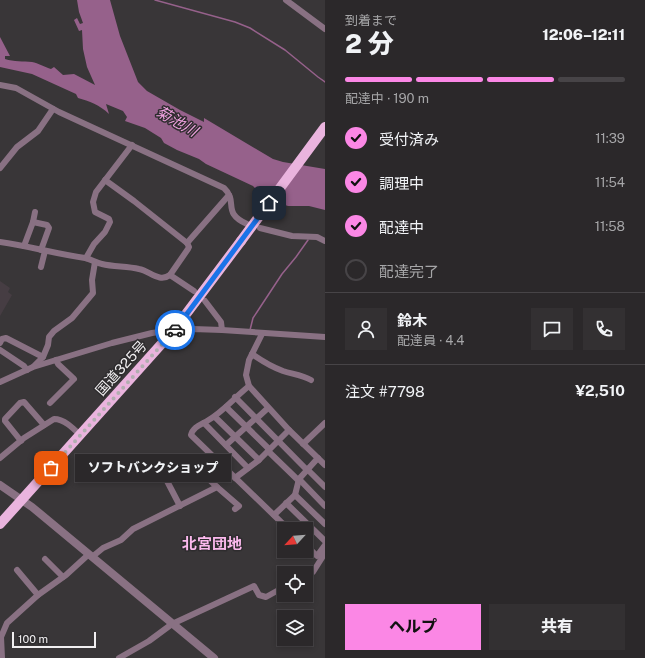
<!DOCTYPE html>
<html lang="ja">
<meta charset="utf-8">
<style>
:root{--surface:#2b282a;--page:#333032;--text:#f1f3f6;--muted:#a6a6a8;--line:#474447;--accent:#fb87e5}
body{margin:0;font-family:"Public Sans","Noto Sans JP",sans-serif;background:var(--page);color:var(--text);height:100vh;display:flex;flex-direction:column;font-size:15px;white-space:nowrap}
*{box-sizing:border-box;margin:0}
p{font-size:13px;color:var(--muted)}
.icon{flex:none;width:22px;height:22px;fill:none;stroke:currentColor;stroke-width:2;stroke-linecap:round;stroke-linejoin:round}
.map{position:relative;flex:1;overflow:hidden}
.panel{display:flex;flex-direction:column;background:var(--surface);width:320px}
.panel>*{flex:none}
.needle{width:26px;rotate:244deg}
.controls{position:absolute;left:277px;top:522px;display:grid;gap:8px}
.controls a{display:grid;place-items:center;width:36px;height:36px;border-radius:0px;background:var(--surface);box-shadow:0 2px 6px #0003,0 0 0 1px var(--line);font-size:20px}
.scale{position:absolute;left:12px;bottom:10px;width:84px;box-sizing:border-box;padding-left:4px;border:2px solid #f1eff1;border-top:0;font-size:11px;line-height:14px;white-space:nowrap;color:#f1eff1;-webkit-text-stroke:3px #2e2c2e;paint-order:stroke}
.pin{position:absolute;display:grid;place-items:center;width:34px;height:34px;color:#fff;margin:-17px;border-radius:8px;box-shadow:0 2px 6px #0006}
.courier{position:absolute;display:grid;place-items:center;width:40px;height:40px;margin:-20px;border:3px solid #1a73e8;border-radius:50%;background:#fff;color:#222;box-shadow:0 1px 5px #0007}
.bubble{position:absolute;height:28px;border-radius:0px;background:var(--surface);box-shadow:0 2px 6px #0003,0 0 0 1px var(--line);font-size:13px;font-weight:800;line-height:28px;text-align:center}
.head em{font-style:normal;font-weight:800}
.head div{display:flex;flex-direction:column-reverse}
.head{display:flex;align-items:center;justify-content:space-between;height:68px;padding:0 20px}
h1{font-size:26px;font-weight:800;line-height:30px}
.bar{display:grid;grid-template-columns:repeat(4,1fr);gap:6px 4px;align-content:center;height:48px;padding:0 20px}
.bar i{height:5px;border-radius:3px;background:var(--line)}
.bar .current{background:var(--accent)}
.bar p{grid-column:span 4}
.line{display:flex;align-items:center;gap:10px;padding:0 20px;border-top:1px solid var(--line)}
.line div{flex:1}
.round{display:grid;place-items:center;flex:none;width:42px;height:42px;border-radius:0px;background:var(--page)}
ol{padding:0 20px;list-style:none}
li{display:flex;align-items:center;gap:12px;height:44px}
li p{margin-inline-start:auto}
li .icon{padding:4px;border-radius:50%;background:var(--accent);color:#111;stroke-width:4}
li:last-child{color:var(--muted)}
li i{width:22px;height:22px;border:2px solid var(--line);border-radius:50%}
.primary-button{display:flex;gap:8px;margin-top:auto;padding:8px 20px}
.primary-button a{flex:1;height:46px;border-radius:0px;background:var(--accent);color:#111;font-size:16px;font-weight:800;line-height:46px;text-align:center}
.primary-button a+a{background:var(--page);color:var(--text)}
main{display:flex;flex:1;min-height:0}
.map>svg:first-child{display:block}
.built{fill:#463d43}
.water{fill:#96618b}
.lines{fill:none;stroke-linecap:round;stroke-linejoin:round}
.stream{stroke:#96618b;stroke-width:1.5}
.minor{stroke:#897183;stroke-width:6}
.tertiary{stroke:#897183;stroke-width:8}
.trunk{stroke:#eab4de;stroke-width:10}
.trunk-bridge{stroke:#eab4de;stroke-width:10}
.done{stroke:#b1aeb0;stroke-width:4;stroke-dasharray:0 7.2}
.route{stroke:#1a73e8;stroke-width:5}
.labels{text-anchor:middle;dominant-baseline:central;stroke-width:3;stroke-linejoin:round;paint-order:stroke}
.street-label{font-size:14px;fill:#f1eff1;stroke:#2e2c2e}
.water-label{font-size:15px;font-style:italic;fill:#f0a2e0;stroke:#2e2c2e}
.neighbourhood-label{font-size:15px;font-weight:bold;fill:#fbb9ed;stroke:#2e2c2e}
</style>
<main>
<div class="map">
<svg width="325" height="658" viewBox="0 0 325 658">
<rect width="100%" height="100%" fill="#393638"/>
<polygon class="built" points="0,281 10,288 8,292 12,295 0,316"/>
<path class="water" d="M77,0H110L120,36L138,82L147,91L180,110L204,122V118L273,159L283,162L325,169V210L309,206H288L264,198L253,186L206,164L199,159L177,150L164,143L161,138L145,128L125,121L127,117L123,111L106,104L109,114C100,105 89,101 78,98L76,94L32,74L0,67V37L10,56H5V59C14,62 23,61 32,62C38,63 45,67 51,69L54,67L63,75L74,74L95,85L87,67L83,49L82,30L79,31L74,20L77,18L80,24L83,23L79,12Z"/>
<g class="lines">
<g class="stream">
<polyline points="155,0 235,22 250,28 285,50 318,77 325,82"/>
<polyline points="250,330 253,318 257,312 282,274 296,257 308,240"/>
</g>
<g class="minor">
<polyline points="286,0 325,29"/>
<path d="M0,85L16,88L59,112L224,188C239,202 221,212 247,224"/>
<polyline points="0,168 17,147 38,131 53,109"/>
<polyline points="33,222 47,225 49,228 41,250"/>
<polyline points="260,228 292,236 317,237 325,241"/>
<path d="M0,242C29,246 56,254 85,258C91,259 96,263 102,264C114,267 127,266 139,269C150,271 159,283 170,275L188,249L189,247L187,243L134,201L105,180"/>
<polyline points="187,243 229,195"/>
<polyline points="24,246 33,222 35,212"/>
<polyline points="86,258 94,244 105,232 110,222 109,219 95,212 93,202 96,192 132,145"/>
<polyline points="41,267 45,251"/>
<polyline points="170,275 194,291"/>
<polyline points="205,301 221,322 222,330"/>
<polyline points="262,334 249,360 246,375 249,386 289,430 325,465"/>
<polyline points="0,343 2,339 6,338 43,357"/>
<polyline points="0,350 24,366 27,370"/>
<path d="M252,354C262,361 272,367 283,371C292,374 302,375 311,380"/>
<polyline points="34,366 43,357 48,345 49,337 54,331 72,318 93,293 92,280 95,262"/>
<polyline points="0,382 33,367 112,343 152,333 174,330 193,329 222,330 325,337"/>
<path d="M249,386C235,397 223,412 207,421C200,425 193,427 191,435L281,522L290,529"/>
<polyline points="235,397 307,470"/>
<polyline points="50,403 74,379 58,364 56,360"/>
<polyline points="226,407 269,449"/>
<polyline points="215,417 259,460"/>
<polyline points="256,419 268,408"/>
<polyline points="204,423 248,468"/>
<polyline points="21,441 5,421 5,419 20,403 24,402 44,425"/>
<polyline points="303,444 325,423"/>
<polyline points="226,445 256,418"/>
<polyline points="268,451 299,481"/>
<path d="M0,458L24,438L54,419C64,419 73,428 80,435"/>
<polyline points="307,469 325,487"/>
<polyline points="235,478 259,460 289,430"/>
<polyline points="299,479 325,506"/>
<polyline points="295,495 325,524"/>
<polyline points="286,503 325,541"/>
<polyline points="180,506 167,481 190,461 217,487"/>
<polyline points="274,515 295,495 299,479 318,458"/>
<polyline points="306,545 317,556 325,545"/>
<polyline points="92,557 103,548 121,540 133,529 217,487 239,506 235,509"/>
<polyline points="45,559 63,577"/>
<polyline points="17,570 38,595"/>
<polyline points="306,575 313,572 325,553"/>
<polyline points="2,658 1,637 7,623 38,595 66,575 89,554"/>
<polyline points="119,658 149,641 172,624 254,586 259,595 266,597 284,587"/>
</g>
<polyline class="tertiary" points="0,485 32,507 214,658"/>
<polyline class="trunk" points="0,524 174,330 241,241"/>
<polyline class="trunk-bridge" points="241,241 325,127"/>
</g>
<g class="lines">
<polyline class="done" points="51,468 175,330"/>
<polyline class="route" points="175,330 269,203"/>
</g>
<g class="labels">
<g class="street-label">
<text transform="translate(121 368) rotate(-48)">国道325号</text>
</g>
<g class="water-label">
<text transform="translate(177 121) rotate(30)">菊池川</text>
</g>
<g class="neighbourhood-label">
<text x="212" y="543">北宮団地</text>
</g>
</g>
</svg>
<div class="controls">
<a><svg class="needle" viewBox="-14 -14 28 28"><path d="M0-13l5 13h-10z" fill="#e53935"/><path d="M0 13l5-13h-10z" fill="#a6a6a8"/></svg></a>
<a><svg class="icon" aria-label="locate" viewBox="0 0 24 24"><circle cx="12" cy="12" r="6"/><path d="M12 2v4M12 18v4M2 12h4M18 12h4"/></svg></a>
<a><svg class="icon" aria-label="layers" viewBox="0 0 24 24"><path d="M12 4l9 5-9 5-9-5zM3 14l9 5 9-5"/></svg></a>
</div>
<div class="scale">100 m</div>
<div class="pin" style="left:51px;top:468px;background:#ea580c"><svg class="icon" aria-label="bag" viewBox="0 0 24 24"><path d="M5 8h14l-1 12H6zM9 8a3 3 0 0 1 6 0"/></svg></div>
<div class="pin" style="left:269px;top:203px;background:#1f2937"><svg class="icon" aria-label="home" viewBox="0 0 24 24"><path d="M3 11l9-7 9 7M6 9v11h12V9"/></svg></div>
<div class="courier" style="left:175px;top:330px"><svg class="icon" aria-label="car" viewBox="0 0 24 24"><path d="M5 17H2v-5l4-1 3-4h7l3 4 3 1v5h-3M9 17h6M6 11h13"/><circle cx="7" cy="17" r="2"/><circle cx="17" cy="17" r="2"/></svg></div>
<div class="bubble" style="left:75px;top:454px;width:156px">ソフトバンクショップ</div>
</div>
<section class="panel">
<div class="head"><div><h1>2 分</h1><p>到着まで</p></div><em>12:06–12:11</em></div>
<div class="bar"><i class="current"></i><i class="current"></i><i class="current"></i><i></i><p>配達中 · 190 m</p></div>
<ol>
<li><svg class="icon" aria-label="check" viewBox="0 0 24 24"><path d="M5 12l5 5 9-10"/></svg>受付済み<p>11:39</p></li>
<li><svg class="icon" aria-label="check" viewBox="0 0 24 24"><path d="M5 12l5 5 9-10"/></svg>調理中<p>11:54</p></li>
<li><svg class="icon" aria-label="check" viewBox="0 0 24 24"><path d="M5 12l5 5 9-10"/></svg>配達中<p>11:58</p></li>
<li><i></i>配達完了</li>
</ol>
<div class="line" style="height:72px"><a class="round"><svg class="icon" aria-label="person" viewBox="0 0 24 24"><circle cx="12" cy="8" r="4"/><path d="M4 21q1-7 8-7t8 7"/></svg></a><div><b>鈴木</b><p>配達員 · 4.4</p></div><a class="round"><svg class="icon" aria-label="chat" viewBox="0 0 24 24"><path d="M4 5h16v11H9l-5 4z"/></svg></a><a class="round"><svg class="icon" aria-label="phone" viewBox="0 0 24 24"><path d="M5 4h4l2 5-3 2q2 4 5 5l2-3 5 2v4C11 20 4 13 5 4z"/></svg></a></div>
<div class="line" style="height:52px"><div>注文 #7798</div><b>¥2,510</b></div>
<div class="primary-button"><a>ヘルプ</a><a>共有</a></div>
</section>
</main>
